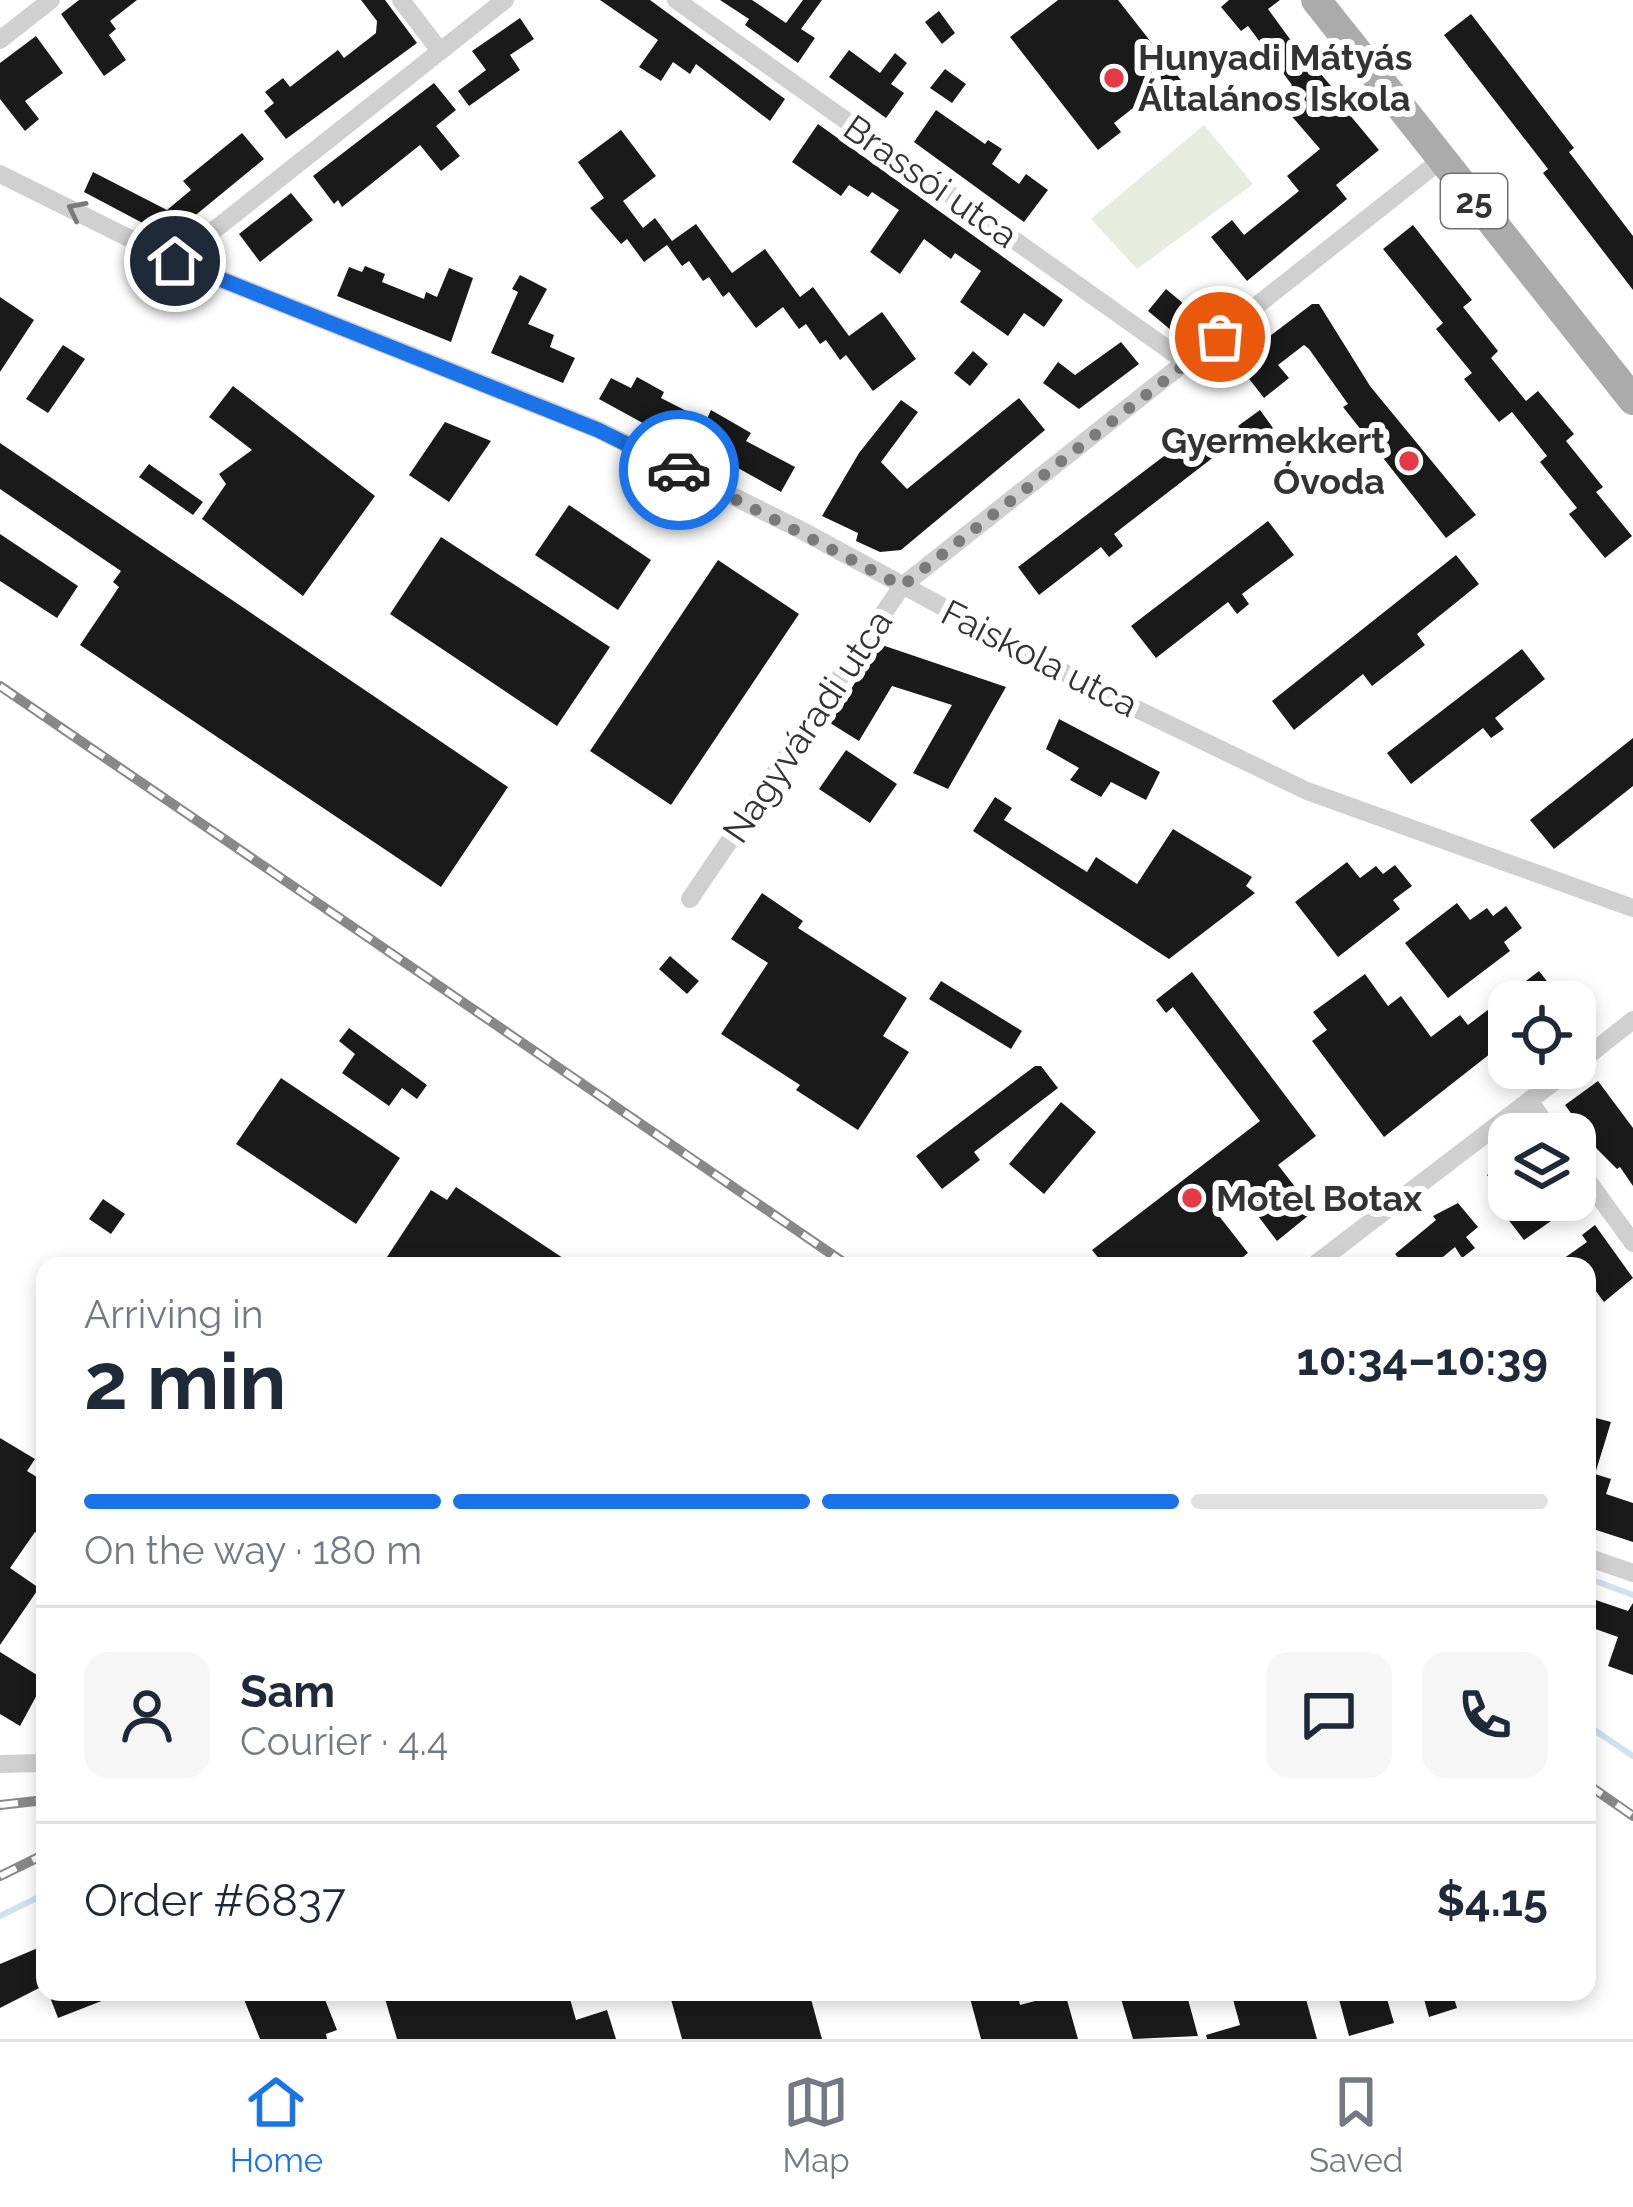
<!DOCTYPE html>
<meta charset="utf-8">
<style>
:root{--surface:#fff;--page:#f6f6f7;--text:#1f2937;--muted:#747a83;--line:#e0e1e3;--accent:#1a73e8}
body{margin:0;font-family:Raleway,sans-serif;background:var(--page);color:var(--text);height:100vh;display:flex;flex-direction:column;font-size:45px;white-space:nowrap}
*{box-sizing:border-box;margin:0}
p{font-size:39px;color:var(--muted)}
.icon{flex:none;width:66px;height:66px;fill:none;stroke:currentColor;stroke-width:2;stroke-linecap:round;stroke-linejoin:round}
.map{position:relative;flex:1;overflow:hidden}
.side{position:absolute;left:36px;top:1257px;width:1560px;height:744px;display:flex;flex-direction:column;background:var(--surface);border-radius:24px;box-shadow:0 6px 18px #0003}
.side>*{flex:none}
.fabs{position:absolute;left:1488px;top:981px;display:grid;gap:24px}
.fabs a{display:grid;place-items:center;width:108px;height:108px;border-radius:24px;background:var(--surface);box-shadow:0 6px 18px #0003;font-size:60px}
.pin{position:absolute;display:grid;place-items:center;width:102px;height:102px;color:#fff;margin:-51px;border:6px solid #fff;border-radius:50%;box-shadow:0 3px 12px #0007}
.courier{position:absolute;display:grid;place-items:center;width:120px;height:120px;margin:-60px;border:9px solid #1a73e8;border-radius:50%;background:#fff;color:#222;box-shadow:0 3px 15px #0007}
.overview em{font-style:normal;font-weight:700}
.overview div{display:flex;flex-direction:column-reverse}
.overview{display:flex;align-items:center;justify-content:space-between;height:204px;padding:0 48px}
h1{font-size:78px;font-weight:700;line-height:90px}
.bar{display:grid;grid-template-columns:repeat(4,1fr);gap:18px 12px;align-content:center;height:144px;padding:0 48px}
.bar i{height:15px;border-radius:9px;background:var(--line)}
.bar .selected{background:var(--accent)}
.bar p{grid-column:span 4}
.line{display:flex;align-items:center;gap:30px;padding:0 48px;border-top:3px solid var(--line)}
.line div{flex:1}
.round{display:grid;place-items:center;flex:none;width:126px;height:126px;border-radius:24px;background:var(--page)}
.tab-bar{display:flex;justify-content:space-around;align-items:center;height:168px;border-top:3px solid var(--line);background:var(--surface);font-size:33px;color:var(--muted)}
.tab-bar a{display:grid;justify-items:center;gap:6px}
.tab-bar .selected{color:var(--accent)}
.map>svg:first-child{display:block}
.green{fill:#e6ecdf}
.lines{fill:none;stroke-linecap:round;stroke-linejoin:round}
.stream{stroke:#cfe2ee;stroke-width:6}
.building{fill:#1a1a1a}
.street{stroke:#d0d0d0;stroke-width:18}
.primary{stroke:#ababab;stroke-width:30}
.rail-casing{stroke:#888;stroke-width:10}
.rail{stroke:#fff;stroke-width:6;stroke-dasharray:18;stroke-linecap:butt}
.oneway{stroke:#7a7a7a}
.done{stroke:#7a7a7a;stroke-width:12;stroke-dasharray:0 21.6}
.route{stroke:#1a73e8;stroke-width:15}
.poi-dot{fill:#e63946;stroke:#fff;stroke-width:4.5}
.labels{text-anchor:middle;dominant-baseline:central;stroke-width:12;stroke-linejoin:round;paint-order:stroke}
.shield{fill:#fff;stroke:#707070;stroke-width:3}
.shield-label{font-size:33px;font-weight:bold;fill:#333}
.poi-label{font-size:36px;font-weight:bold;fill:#333;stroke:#fff;text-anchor:start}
.street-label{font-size:36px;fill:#333;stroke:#fff}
</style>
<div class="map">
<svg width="1633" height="2039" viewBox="0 0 1633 2039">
<rect width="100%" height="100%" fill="#fff"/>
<polygon class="green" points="1204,125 1253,184 1137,269 1091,219"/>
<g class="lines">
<g class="stream">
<polyline points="1587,1578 1633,1595"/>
<polyline points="1587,1725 1633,1756"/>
<polyline points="0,1916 45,1894"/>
</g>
</g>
<g class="building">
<polygon points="79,0 137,0 110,21 116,29 109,35 126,60 104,76 61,14"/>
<polygon points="361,0 385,0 417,43 286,139 264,111 274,103 265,92 283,78 290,87 338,50 344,58 376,33 377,21"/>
<polygon points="600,0 650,0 785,99 770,121 696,64 690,74 673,62 661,81 639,67 658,40"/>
<polygon points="720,0 752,0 786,23 803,0 822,0 801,29 815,38 798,63 745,25 749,19"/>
<polygon points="1058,0 1118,0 1184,84 1171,94 1178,102 1165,112 1151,94 1114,123 1121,132 1098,150 1010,37"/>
<polygon points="1229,0 1280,0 1268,9 1311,68 1314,66 1347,105 1344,108 1379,150 1336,185 1347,199 1247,281 1211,237 1232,220 1244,235 1299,191 1287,176 1320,149 1276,98 1292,85 1248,26 1241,31 1221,7"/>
<polygon points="939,11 955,33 942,44 925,22"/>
<polygon points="1471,14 1574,148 1569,152 1633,236 1633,290 1543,173 1548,169 1444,35"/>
<polygon points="520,18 534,39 510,55 520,70 469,106 458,91 486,70 472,51"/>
<polygon points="36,36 63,73 25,101 39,119 25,131 0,99 0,63"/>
<polygon points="849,50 880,73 895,53 907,63 891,84 904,93 886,118 829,77"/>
<polygon points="945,69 966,84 952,103 930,88"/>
<polygon points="434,83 456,110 436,126 460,156 441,171 420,145 342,207 338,200 334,204 313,176"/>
<polygon points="936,110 985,144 988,140 1002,149 992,164 1019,184 1026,174 1048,190 1024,222 914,142"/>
<polygon points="818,124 1063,300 1044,327 1024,313 1008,336 960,302 981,271 955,253 951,259 924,239 900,274 870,252 899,210 872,192 868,197 849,185 841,196 792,162"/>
<polygon points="621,130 656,176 623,201 643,228 655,218 672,241 696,224 732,273 765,249 800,297 813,287 849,336 882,312 916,359 873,391 846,355 840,360 826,340 820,344 806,324 799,329 783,307 756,328 729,292 723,297 709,277 703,281 689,261 682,266 667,245 644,262 627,239 621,244 590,208 604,198 578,162"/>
<polygon points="242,133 264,159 169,237 84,192 93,172 167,210 191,190 183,181"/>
<polygon points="291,193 313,220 260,262 239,234"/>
<polygon points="1413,225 1472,300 1463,307 1498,351 1491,358 1526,401 1538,391 1574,434 1566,441 1603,487 1596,492 1632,536 1605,558 1569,514 1577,508 1540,462 1547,456 1512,412 1499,422 1464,379 1472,373 1436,329 1443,323 1383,249"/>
<polygon points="365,266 385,274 382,282 424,299 426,292 437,297 449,268 473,278 451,342 337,296 349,267 362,272"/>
<polygon points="520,275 547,289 528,324 554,335 550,347 575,358 563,383 491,353 518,292 512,289"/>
<polygon points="1166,289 1197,315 1178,336 1148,311"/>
<polygon points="0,297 34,320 0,372"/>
<polygon points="1312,304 1319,304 1370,386 1476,515 1446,538 1343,407 1348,404 1309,349 1304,345 1278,365 1289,378 1264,398 1236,362"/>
<polygon points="1121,342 1139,364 1079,409 1043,383 1058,362 1075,375"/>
<polygon points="63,345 85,359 48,413 26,399"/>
<polygon points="973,351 988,364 970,386 954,373"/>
<polygon points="637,377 664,392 661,398 706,421 711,410 751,433 746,441 795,467 781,492 684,438 681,444 599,399 611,378 631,388"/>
<polygon points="233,386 375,496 303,596 202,519 226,484 219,474 252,450 209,417"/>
<polygon points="1019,398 1045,430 901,550 880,552 856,541 858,533 822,516 859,453 901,400 918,412 881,462 907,489"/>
<polygon points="1260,410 1273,428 1252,444 1238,426"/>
<polygon points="445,422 491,441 449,502 409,475"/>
<polygon points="1197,431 1215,456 1114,534 1123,546 1109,557 1101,547 1039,595 1018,567"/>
<polygon points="0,443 508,787 441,887 80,645 119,587 113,582 121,571 0,489"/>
<polygon points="149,464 203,502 193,515 139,477"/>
<polygon points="569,505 651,560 618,610 535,555"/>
<polygon points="1268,521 1294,555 1242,594 1249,604 1237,614 1228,602 1156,658 1131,626"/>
<polygon points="0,534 78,586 57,618 0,581"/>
<polygon points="441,537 610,647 557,726 390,614"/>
<polygon points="1456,555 1479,584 1417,634 1425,645 1372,686 1363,674 1294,730 1272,701"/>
<polygon points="718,560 799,614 671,805 590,751"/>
<polygon points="879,644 1006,687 948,789 913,773 952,705 892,686 859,741 830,723"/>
<polygon points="1522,649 1545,679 1495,718 1504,729 1491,738 1483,728 1411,784 1387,753"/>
<polygon points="1059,719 1160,772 1146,800 1111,782 1101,797 1070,780 1079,768 1046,749"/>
<polygon points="1633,738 1633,786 1554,849 1530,820"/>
<polygon points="846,750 897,784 870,823 819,789"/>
<polygon points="995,797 1012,808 1004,820 1087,872 1096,857 1137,884 1173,829 1252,877 1246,886 1255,893 1169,959 973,831"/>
<polygon points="1347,862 1360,878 1376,866 1383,874 1395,865 1412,886 1393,900 1400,909 1338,957 1295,902"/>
<polygon points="762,893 803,921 798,928 907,998 883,1036 909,1052 858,1130 796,1090 800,1085 721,1034 768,963 731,939"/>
<polygon points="1457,903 1470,920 1487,908 1493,916 1506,906 1522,928 1504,942 1510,951 1448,998 1405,943"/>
<polygon points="670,956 699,981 687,994 659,969"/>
<polygon points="1539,971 1563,1002 1509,1002 1509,1039 1384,1137 1312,1041 1327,1030 1313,1012 1365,974 1388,1006 1401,996 1431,1037 1460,1015 1468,1025"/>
<polygon points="1192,972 1316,1136 1278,1165 1314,1211 1277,1241 1237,1188 1212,1207 1248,1253 1232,1266 1105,1266 1092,1250 1260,1121 1173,1007 1166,1013 1156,1000"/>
<polygon points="941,981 1022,1031 1011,1049 929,999"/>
<polygon points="349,1028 427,1085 417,1099 402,1088 389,1106 342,1073 355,1054 339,1041"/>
<polygon points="1035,1066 1041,1066 1058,1088 974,1152 980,1160 942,1189 916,1156"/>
<polygon points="281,1078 400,1158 356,1224 236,1144"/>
<polygon points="1598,1081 1633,1128 1633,1186 1620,1167 1617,1169 1597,1149 1565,1105"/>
<polygon points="1061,1102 1096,1132 1044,1194 1009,1164"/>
<polygon points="1509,1158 1509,1200 1536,1200 1551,1221 1524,1240 1504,1214 1512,1208 1487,1175"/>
<polygon points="456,1187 575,1266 381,1266 431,1190 447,1200"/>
<polygon points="103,1199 125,1214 111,1234 89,1219"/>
<polygon points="1458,1203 1478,1227 1466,1237 1475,1248 1462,1258 1455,1247 1432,1266 1405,1266 1395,1254 1436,1220 1433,1216"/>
<polygon points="1595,1225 1633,1278 1604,1302 1595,1290 1587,1297 1587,1266 1553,1266 1587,1242 1582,1235"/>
<polygon points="1592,1417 1611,1422 1595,1474 1611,1479 1606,1494 1633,1503 1633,1542 1587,1527 1590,1486 1587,1485 1587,1434"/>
<polygon points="0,1438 35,1459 27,1471 45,1482 45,1538 35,1532 10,1568 39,1588 0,1645"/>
<polygon points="1587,1597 1628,1611 1633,1603 1633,1675 1608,1666 1618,1637 1587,1626"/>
<polygon points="0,1652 45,1680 20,1726 0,1714"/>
<polygon points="45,1945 45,1985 0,2008 0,1964"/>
<polygon points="48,1992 122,1992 122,1993 58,2018"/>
<polygon points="241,1992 322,1992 337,2030 326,2034 327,2039 260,2039"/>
<polygon points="383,1992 568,1992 576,2020 607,2010 616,2039 397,2039"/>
<polygon points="669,1992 809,1992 822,2039 682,2039"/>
<polygon points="993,1992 1017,1992 1020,2005 1065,1993 1078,2039 981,2039 970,1998"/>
<polygon points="1119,1992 1186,1992 1198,2036 1133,2039"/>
<polygon points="1231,1992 1304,1992 1317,2039 1207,2039 1206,2035 1240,2025"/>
<polygon points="1337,1992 1385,1992 1394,2023 1349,2036"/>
<polygon points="1422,1992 1452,1992 1457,2008 1429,2017"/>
</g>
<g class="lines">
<g class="street">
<polyline points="401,0 440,51"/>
<polyline points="676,0 1186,362"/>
<polyline points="0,40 51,0"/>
<polyline points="0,174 175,261 599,430 797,528 1089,686 1307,791 1633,908"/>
<polyline points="175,261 505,0"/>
<polyline points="690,899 902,586 1441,160"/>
<polyline points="1575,1066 1633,1020"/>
<polyline points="1530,1102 1553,1134"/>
<polyline points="1575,1163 1633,1243"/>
<polyline points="1313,1266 1572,1068"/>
<polyline points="1587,1557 1633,1573"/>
<polyline points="0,1764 45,1763"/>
</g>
<polyline class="primary" points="1316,0 1633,400"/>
<g class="rail-casing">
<g id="rail">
<polyline points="0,686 849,1266"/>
<polyline points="1587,1784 1633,1816"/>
<polyline points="0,1805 45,1800"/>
<polyline points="0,1876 45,1854"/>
</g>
</g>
<use href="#rail" class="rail"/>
</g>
<defs><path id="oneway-chevron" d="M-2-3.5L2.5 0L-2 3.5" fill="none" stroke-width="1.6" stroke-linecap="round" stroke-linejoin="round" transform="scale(3)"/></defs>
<use class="oneway" href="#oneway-chevron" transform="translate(76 210) rotate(-153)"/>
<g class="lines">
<polyline class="done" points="679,470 902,586 1220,337"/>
<polyline class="route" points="175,261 598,430 679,470"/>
</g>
<g class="poi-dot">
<circle cx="1114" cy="78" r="12"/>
<circle cx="1409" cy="461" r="12"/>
<circle cx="1192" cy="1198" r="12"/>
</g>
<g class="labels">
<rect class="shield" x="1441" y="174" width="66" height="54" rx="9"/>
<g class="shield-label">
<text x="1474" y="201">25</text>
</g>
<g class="poi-label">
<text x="1138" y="57">Hunyadi Mátyás<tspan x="1138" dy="41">Általános Iskola</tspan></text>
<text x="1385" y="440" text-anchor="end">Gyermekkert<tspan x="1385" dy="41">Óvoda</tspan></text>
<text x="1216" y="1198">Motel Botax</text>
</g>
<g class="street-label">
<text transform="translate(931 181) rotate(35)">Brassói utca</text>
<text transform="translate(1040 658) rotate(27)">Faiskola utca</text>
<text transform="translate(807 726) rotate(-56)">Nagyváradi utca</text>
</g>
</g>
</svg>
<div class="fabs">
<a><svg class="icon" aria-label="locate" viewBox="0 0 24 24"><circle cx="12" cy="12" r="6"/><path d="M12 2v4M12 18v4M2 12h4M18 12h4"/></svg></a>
<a><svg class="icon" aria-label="layers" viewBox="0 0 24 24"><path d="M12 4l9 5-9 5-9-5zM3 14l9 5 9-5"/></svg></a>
</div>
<div class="pin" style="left:1220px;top:337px;background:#ea580c"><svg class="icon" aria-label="bag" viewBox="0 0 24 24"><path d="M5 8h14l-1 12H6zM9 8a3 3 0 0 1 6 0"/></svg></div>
<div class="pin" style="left:175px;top:261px;background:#1f2937"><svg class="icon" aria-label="home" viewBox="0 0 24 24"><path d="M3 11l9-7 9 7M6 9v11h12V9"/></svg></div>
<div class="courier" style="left:679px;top:470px"><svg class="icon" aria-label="car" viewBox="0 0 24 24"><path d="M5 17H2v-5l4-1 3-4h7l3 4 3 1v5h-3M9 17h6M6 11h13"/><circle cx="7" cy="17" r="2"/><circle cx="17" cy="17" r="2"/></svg></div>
<section class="side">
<div class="overview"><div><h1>2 min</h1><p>Arriving in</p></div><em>10:34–10:39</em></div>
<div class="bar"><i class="selected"></i><i class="selected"></i><i class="selected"></i><i></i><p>On the way · 180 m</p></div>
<div class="line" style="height:216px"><a class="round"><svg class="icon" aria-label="person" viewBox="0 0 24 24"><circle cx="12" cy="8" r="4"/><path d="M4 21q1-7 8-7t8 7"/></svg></a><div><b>Sam</b><p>Courier · 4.4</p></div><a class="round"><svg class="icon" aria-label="chat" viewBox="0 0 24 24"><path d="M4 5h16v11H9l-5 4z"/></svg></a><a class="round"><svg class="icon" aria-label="phone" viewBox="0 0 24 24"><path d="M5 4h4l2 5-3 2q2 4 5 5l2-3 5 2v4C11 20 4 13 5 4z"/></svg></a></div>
<div class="line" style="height:156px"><div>Order #6837</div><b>$4.15</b></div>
</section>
</div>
<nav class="tab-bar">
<a class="selected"><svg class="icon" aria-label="home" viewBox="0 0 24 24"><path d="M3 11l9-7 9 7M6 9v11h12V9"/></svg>Home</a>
<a><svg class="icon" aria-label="map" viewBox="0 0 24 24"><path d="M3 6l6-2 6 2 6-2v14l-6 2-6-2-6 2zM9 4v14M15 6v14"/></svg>Map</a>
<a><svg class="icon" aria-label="saved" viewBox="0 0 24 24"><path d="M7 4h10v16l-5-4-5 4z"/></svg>Saved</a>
</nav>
